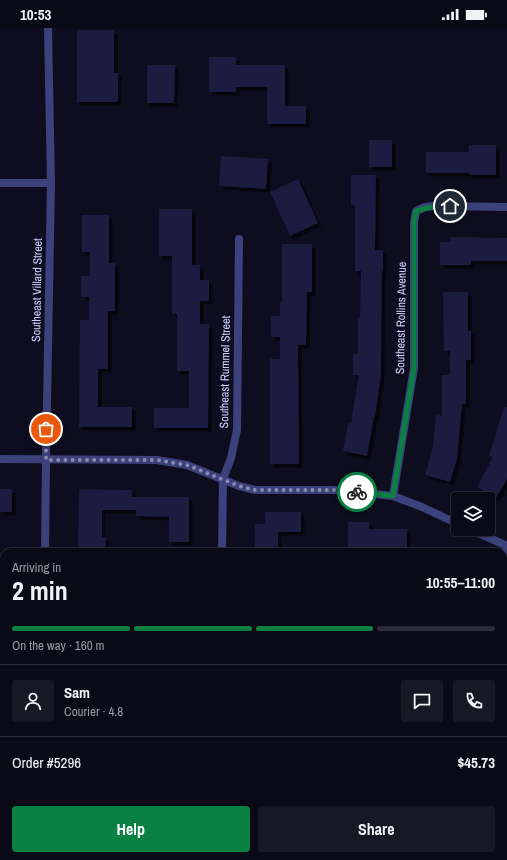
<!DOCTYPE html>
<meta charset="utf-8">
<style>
:root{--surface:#0a0a17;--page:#181824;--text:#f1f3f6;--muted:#999aa1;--line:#2a2b36;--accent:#0b8043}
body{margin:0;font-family:"Archivo Narrow",sans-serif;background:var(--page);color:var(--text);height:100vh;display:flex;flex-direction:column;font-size:15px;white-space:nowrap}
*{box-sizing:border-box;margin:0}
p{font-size:13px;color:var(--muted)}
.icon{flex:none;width:22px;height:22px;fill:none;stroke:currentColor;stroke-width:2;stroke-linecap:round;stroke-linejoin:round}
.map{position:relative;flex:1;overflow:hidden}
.sheet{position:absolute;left:0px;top:520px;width:507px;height:312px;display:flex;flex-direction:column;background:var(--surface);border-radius:12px 12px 0 0;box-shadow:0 1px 3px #0004,0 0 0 1px var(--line)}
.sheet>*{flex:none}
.fabs{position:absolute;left:451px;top:464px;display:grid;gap:8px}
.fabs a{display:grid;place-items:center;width:44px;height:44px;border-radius:4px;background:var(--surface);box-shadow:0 1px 3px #0004,0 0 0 1px var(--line);font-size:20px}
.pin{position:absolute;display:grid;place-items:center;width:34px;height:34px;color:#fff;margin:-17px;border:2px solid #fff;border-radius:50%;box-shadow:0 1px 4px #0007}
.courier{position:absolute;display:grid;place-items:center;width:40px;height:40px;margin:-20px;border:3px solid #0b8043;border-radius:50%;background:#fff;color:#222;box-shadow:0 1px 5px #0007}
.headline em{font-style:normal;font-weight:700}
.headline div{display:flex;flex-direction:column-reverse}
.headline{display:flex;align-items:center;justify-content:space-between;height:68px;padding:0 12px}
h1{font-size:26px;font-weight:700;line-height:30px}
.bar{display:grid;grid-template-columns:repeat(4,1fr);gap:6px 4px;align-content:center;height:48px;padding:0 12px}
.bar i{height:5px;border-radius:3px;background:var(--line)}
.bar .on{background:var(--accent)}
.bar p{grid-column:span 4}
.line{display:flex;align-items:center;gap:10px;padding:0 12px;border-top:1px solid var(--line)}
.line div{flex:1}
.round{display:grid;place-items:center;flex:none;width:42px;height:42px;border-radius:4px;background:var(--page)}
.action{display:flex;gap:8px;margin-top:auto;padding:8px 12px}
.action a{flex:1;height:46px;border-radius:4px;background:var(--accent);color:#fff;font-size:16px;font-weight:700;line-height:46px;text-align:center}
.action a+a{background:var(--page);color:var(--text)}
.status{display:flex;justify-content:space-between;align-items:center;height:28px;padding:0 20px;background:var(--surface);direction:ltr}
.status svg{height:11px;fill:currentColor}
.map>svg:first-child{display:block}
.building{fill:#1d1a3f;filter:url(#shadow)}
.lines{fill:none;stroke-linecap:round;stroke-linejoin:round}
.street{stroke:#3b417b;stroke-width:8}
.rail-casing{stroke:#0ceae3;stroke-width:4.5}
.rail{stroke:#0e0d1f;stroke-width:3;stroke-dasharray:9;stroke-linecap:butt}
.done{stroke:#8a8aaf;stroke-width:4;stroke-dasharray:0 7.2}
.route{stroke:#0b8043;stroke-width:5}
.labels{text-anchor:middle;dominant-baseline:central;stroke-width:3;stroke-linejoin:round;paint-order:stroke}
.street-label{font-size:12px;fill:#cdcefc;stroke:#0e0d1f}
</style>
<div class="status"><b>10:53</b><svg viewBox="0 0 49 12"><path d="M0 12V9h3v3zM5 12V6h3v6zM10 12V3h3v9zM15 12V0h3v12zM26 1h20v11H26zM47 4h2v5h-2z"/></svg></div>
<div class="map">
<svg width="507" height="832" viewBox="0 0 507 832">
<defs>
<filter id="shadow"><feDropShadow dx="3.5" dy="3.5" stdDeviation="0" flood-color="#0009"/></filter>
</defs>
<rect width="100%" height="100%" fill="#0e0d1f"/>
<g class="building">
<polygon points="77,2 114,2 114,45 118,45 118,74 77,74"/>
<polygon points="209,29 236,29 236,37 285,37 285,78 306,78 306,96 267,96 267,59 236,59 236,64 209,64"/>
<polygon points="147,37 175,37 174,75 147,75"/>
<rect x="369" y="112" width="23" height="27"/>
<polygon points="469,117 496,117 496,147 469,147 469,145 426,145 426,124 469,124"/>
<polygon points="221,128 268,131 266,161 219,158"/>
<polygon points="351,147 376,147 375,222 383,222 383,243 382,243 381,346 375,389 374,389 367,428 343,423 348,395 351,395 359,347 353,347 353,326 358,326 358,289 360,289 361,243 355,243 355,177 351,177"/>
<polygon points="298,151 318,195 290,208 270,164"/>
<polygon points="159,181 192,181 192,237 200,237 200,252 209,252 209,273 200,273 200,296 209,296 208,400 154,400 154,380 189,380 189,343 177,343 177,286 172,286 172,228 159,228"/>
<polygon points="82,187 109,187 109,235 115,235 115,283 108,283 108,341 98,341 98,379 132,379 132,399 79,399 80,292 89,292 89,269 81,269 81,248 90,248 90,224 82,224"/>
<polygon points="451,209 507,210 507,233 471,233 471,237 440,237 440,214 451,214"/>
<polygon points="282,216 312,216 312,264 307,264 306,317 298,317 299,436 270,436 270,331 280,331 280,309 271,309 271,288 280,288 280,275 282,275"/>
<polygon points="443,264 468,264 468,303 471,303 471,332 466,332 466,376 462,376 457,431 450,454 425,447 433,418 436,387 442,388 442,347 450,347 450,323 444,323"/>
<polygon points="504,379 507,379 507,451 496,470 477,459 493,429 489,428"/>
<rect x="0" y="461" width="12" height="23"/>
<polygon points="79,461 132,462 132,469 189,469 189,514 169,514 169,489 136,488 136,482 102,482 102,509 106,509 106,524 78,524"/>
<polygon points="265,484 301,484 301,504 278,504 278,524 255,524 255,496 265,496"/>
<polygon points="348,494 369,494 369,501 407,501 407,524 348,524"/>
</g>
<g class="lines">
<g class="street">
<polyline points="0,155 51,155"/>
<polyline points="0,431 157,432 187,437 239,458 255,462 335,462 393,468 422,479 458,496"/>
<polyline points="393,468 414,340 414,194 416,183 425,179 435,178 507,179"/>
<polyline points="470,501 507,518"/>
<polyline points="45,524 46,432 51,155 48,0"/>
<polyline points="222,524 223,451 231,430 237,402 239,211"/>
<polyline points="503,529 507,521"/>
<polyline points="29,832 30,828"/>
<polyline points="239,832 240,828"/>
</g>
<g class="rail-casing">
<g id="rail">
<polyline points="503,782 507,771"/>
<polyline points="484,832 486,828"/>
</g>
</g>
<use href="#rail" class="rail"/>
</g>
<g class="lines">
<polyline class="done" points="46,401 46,432 157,432 187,437 239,458 255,462 335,462 357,464"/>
<path class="route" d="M357,464L393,468L414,340V194L416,183C427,179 437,178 450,178"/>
</g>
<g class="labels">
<g class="street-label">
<text transform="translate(37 262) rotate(-89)">Southeast Villard Street</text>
<text transform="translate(401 290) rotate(-89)">Southeast Rollins Avenue</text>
<text transform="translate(225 344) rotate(-89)">Southeast Rummel Street</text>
</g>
</g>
</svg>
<div class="fabs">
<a><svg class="icon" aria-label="layers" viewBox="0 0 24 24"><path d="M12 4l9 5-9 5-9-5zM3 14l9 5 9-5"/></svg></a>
</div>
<div class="pin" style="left:46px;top:401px;background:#ea580c"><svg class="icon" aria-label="bag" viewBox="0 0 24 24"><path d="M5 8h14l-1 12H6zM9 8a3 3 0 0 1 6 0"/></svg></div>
<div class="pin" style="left:450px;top:178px;background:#1f2937"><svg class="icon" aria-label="home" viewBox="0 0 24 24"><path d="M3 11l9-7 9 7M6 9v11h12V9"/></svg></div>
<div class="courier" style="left:357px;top:464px"><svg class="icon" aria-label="bike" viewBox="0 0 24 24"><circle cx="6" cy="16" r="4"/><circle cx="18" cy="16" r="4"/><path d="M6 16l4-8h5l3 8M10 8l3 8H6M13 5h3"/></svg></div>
<section class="sheet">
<div class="headline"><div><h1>2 min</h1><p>Arriving in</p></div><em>10:55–11:00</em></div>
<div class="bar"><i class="on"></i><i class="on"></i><i class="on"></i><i></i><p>On the way · 160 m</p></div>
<div class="line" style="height:72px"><a class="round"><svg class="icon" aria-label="person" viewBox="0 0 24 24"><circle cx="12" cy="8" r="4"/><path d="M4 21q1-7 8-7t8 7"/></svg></a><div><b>Sam</b><p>Courier · 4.8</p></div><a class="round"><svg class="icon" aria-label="chat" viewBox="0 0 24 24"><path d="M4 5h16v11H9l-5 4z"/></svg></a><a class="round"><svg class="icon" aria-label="phone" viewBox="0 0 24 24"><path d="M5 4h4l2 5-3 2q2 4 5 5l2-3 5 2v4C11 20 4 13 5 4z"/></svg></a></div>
<div class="line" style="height:52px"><div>Order #5296</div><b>$45.73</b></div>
<div class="action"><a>Help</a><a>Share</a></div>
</section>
</div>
